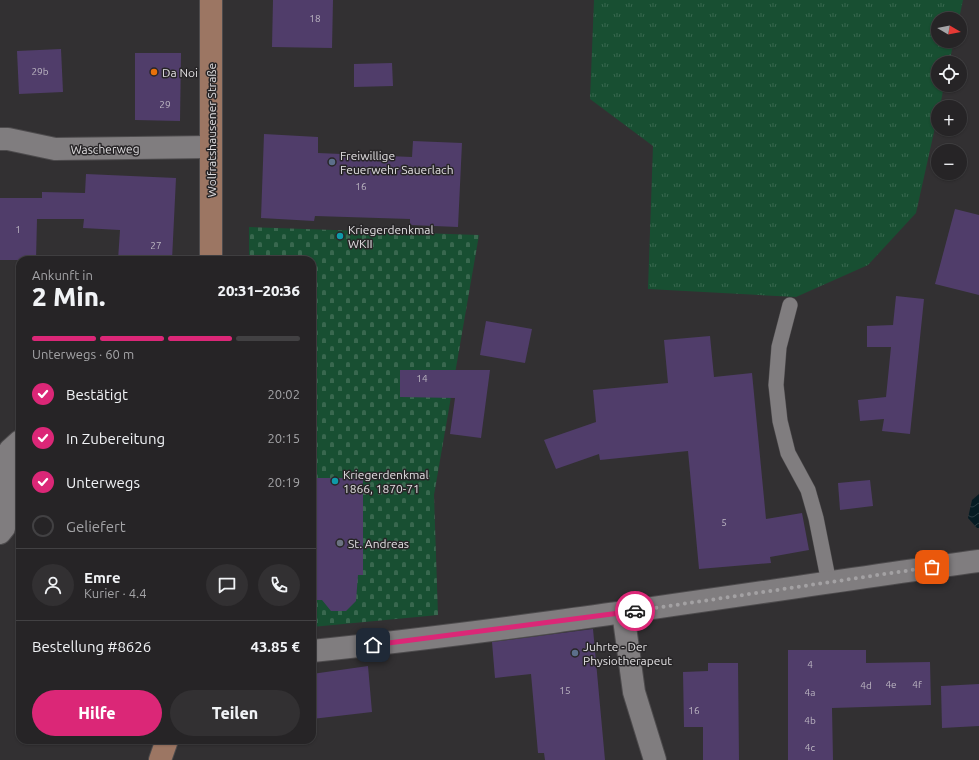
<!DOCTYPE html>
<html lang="de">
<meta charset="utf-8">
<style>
:root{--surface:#262426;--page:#323032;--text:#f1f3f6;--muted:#a4a4a7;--line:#424143;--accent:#db2777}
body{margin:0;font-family:Ubuntu,sans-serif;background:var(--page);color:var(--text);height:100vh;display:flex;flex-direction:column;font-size:15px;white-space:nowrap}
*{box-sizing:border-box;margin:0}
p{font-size:13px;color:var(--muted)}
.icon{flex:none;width:22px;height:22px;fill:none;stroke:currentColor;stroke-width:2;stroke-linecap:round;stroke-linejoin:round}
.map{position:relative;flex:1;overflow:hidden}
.panel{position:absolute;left:16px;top:256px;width:300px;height:488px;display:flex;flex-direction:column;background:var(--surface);border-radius:12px;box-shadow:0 1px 3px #0004,0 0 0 1px var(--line)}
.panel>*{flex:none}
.needle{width:26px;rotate:100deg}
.buttons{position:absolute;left:931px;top:12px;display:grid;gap:8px}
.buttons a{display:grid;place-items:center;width:36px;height:36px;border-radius:50%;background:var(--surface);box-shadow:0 1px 3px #0004,0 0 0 1px var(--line);font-size:20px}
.pin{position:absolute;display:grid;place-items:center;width:34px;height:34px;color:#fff;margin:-17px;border-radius:8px;box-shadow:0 2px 6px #0006}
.courier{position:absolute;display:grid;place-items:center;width:40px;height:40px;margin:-20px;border:3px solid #db2777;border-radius:50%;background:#fff;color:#222;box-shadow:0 1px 5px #0007}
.summary em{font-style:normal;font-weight:800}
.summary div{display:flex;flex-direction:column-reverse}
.summary{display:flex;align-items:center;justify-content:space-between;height:68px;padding:0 16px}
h1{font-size:26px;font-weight:800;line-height:30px}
.bar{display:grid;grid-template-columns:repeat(4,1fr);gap:6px 4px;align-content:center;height:48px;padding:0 16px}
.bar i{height:5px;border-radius:3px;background:var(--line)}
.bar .active{background:var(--accent)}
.bar p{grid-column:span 4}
.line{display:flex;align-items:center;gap:10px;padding:0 16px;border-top:1px solid var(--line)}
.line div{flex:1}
.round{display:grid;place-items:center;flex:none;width:42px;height:42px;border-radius:21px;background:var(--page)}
ol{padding:0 16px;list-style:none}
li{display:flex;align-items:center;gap:12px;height:44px}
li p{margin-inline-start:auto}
li .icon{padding:4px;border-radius:50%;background:var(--accent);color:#fff;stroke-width:4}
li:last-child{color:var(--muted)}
li i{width:22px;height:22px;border:2px solid var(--line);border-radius:50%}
.cta{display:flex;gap:8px;margin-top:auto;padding:8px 16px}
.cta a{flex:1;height:46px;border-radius:24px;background:var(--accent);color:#fff;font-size:16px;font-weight:800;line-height:46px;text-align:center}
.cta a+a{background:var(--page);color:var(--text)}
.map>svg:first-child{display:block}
.grass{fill:url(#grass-tufts)}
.cemetery{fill:url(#cemetery-stones)}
.water{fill:url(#water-waves)}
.building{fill:#503d6a}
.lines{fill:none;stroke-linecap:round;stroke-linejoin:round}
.service-casing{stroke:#4d4b4d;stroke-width:16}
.minor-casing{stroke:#4d4b4d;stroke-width:24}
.secondary-casing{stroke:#4d4b4d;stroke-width:24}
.service{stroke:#807d7f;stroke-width:15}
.minor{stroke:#807d7f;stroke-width:22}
.secondary{stroke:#9c7663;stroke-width:22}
.done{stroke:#a3a1a3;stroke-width:4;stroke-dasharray:0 7.2}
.route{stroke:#db2777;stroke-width:5}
.food-dot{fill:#e8710a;stroke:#282628;stroke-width:1.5}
.service-dot{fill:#5c6f8a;stroke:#282628;stroke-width:1.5}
.culture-dot{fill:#0f9aa8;stroke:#282628;stroke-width:1.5}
.worship-dot{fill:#6b7280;stroke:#282628;stroke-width:1.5}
.labels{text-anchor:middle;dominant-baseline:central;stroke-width:3;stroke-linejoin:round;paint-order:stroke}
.number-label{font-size:10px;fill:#bcb6c2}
.poi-label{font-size:12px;fill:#e0dee0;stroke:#282628;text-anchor:start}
.street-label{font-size:12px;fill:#e0dee0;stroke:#282628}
</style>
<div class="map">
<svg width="979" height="760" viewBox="0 0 979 760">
<defs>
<pattern id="grass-tufts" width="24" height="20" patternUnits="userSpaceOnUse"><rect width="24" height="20" fill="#184f32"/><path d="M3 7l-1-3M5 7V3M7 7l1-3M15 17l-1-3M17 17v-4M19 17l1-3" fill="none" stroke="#39684f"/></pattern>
<pattern id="cemetery-stones" width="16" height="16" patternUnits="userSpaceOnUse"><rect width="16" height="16" fill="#184f32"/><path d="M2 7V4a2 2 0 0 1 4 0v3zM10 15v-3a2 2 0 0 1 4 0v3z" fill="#39684f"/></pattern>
<pattern id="water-waves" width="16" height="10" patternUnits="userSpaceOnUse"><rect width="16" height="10" fill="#061b23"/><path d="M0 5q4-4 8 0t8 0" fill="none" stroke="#2a3c43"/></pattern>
</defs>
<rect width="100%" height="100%" fill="#323032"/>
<polygon class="grass" points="594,0 963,0 959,19 938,19 938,41 954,41 949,63 938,63 938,85 944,85 940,107 938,107 938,114 916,213 868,265 796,297 648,289 653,146 590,99"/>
<polygon class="cemetery" points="249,227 479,235 434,495 438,615 312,627 312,260 249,260"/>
<polygon class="water" points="979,494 979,528 977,528 968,518 972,500"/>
<g class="building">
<polygon points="273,0 333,0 332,48 272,47"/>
<polygon points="61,49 63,92 19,94 17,51"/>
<polygon points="135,53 181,53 180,121 135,120"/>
<polygon points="392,63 393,86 354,87 354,64"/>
<polygon points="264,134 318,137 318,153 412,157 413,141 462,143 458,227 410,225 410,219 315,216 314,221 261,218"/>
<polygon points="86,174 176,178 172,260 118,260 120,230 83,228 84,219 37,219 36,260 0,260 0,198 42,198 42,192 85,193"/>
<polygon points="955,209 979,215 979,295 935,284"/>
<polygon points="896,296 924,299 910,434 882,431 884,419 860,421 858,400 886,397 891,347 867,347 867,326 893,325"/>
<polygon points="486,321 532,329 525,363 480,355"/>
<polygon points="710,336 714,377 752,373 766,519 802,513 809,550 770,557 771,563 699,569 688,451 600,460 599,454 556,469 544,440 596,422 593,390 668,383 664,340"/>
<polygon points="400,370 490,370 481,438 450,434 455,398 400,397"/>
<polygon points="316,478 363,478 363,575 358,575 356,601 346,611 331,611 322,600 312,600 312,516 317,516"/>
<polygon points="870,480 873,506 840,510 838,483"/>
<polygon points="593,629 605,760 545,760 544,753 538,753 531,674 495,678 492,642"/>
<polygon points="788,650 866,650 866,663 930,662 931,705 832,708 833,760 788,760"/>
<polygon points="708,663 738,663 739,760 703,760 703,727 684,727 683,672 708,671"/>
<polygon points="368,666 372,712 312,719 312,674"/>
<polygon points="979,684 979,726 942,728 941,686"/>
</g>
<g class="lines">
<g class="service-casing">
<polyline id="service" points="790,305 779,347 776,385 780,421 788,453 808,490 816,518 829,583"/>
</g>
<g class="minor-casing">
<g id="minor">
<polyline points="0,139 8,139 55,149 210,147"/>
<polyline points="0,533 4,528 8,506 10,450 20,441"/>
<polyline points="623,612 634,692 655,760"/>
<path d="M312,651C535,628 757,592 979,561"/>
</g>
</g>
<g class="secondary-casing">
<g id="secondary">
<polyline points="211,260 211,0"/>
<polyline points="160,760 167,740"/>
</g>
</g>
<use href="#service" class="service"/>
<use href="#minor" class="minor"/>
<use href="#secondary" class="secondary"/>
</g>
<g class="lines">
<polyline class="done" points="635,611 932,567"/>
<polyline class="route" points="373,645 635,611"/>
</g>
<circle class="food-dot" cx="154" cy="72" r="4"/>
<g class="service-dot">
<circle cx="332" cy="162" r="4"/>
<circle cx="575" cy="653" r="4"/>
</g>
<g class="culture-dot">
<circle cx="340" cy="236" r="4"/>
<circle cx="335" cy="481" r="4"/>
</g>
<circle class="worship-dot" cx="340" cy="543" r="4"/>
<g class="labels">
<g class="number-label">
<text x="315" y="18">18</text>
<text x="40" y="71">29b</text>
<text x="165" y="104">29</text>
<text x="361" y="186">16</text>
<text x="18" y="229">1</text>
<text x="156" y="245">27</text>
<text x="422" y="378">14</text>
<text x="724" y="522">5</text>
<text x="810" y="664">4</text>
<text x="891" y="684">4e</text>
<text x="917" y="684">4f</text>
<text x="866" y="685">4d</text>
<text x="565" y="690">15</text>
<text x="810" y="692">4a</text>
<text x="694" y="710">16</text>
<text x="810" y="720">4b</text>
<text x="810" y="747">4c</text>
</g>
<g class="poi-label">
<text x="162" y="72">Da Noi</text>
<text x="340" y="155">Freiwillige<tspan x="340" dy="14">Feuerwehr Sauerlach</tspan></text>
<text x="348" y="229">Kriegerdenkmal<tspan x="348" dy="14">WKII</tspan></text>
<text x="343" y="474">Kriegerdenkmal<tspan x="343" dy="14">1866, 1870-71</tspan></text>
<text x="348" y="543">St. Andreas</text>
<text x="583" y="646">Juhrte - Der<tspan x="583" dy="14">Physiotherapeut</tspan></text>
</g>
<g class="street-label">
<text transform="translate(211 130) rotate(-90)">Wolfratshausener Straße</text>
<text transform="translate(105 149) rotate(-1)">Wascherweg</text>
</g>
</g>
</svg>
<div class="buttons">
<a><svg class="needle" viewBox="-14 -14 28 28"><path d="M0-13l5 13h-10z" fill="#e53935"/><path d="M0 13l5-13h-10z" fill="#a4a4a7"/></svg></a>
<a><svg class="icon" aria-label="locate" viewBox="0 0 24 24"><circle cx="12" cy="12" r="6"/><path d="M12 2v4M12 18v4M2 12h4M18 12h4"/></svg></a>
<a>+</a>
<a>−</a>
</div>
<div class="pin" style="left:932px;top:567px;background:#ea580c"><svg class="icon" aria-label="bag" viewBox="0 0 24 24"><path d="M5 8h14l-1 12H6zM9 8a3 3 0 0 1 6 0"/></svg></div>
<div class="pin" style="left:373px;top:645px;background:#1f2937"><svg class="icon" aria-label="home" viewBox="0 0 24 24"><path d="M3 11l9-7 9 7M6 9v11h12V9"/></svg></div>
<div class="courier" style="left:635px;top:611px"><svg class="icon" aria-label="car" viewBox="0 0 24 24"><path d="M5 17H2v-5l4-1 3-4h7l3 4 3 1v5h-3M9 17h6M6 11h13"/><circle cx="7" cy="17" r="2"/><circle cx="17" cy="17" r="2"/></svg></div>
<section class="panel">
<div class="summary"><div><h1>2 Min.</h1><p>Ankunft in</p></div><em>20:31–20:36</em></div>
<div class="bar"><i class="active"></i><i class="active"></i><i class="active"></i><i></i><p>Unterwegs · 60 m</p></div>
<ol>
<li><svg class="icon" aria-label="check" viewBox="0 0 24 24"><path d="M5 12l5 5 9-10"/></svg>Bestätigt<p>20:02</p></li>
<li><svg class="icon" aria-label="check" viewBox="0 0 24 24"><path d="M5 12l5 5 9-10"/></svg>In Zubereitung<p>20:15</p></li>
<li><svg class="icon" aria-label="check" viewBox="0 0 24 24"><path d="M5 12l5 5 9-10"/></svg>Unterwegs<p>20:19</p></li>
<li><i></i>Geliefert</li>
</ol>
<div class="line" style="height:72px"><a class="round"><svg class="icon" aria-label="person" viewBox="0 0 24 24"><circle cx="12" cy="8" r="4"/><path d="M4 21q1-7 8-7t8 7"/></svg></a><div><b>Emre</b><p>Kurier · 4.4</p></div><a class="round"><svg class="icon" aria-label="chat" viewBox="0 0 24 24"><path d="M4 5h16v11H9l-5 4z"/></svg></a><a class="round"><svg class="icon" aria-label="phone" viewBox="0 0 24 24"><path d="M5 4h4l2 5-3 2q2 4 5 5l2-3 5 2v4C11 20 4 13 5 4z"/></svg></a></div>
<div class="line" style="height:52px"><div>Bestellung #8626</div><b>43.85 €</b></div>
<div class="cta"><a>Hilfe</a><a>Teilen</a></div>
</section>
</div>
